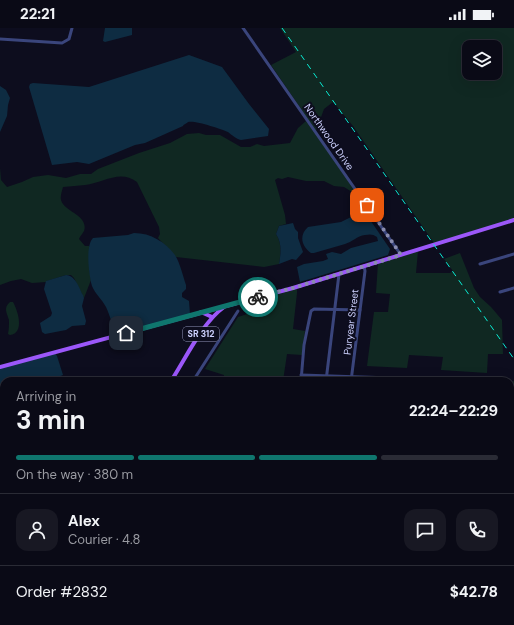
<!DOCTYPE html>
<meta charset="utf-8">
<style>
:root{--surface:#0a0a16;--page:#181823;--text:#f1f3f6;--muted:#999aa1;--line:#2a2b35;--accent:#0f766e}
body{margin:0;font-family:"DM Sans",sans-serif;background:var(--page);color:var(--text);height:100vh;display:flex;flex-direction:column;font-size:15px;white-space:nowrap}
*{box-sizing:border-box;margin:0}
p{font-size:13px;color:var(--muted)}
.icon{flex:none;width:22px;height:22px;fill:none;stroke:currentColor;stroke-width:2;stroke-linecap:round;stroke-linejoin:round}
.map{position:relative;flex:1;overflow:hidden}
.details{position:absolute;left:0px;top:349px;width:514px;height:248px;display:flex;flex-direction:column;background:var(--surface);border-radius:12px 12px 0 0;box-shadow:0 4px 16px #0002,0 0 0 1px var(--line)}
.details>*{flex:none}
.fabs{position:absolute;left:462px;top:12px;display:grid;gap:8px}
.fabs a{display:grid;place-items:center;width:40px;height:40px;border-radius:8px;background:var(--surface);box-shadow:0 4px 16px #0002,0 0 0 1px var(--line);font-size:20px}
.pin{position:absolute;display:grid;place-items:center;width:34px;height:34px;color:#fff;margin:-17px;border-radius:8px;box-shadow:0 2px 6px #0006}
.courier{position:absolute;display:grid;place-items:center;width:40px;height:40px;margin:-20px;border:3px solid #0f766e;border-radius:50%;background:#fff;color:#222;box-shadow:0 1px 5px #0007}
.summary em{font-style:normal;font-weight:700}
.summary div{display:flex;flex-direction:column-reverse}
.summary{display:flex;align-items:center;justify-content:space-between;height:68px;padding:0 16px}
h1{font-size:26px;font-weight:700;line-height:30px}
.bar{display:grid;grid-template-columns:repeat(4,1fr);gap:6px 4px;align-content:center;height:48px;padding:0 16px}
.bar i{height:5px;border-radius:3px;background:var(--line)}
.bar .selected{background:var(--accent)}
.bar p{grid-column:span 4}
.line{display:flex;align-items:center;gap:10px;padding:0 16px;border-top:1px solid var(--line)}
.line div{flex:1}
.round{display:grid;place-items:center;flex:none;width:42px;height:42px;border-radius:12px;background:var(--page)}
.status{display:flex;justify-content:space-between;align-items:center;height:28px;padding:0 20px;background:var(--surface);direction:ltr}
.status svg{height:11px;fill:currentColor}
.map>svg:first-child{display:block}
.green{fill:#102822;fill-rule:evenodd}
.water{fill:#0e2c42}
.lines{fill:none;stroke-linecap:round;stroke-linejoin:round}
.minor{stroke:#3a457c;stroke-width:3}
.major{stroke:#9b57f9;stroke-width:4}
.rail{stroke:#09ecd4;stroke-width:1;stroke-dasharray:6 5;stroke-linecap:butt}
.done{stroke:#898caf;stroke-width:4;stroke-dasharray:0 7.2}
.route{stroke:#0f766e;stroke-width:5}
.labels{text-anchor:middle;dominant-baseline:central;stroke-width:4;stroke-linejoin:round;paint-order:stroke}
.shield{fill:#0d0d1e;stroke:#9396ba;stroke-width:1}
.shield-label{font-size:9px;font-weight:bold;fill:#ccd0fd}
.street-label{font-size:10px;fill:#ccd0fd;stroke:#0d0d1e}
</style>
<div class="status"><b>22:21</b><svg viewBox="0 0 49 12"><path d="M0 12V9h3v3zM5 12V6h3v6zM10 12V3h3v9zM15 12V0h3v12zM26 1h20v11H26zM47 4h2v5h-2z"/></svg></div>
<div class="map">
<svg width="514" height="597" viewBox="0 0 514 597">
<rect width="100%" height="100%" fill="#0d0d1e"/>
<g class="green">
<path d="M280,0H514V191L434,215L353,98L333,74L324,81L316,103L271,37L296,24ZM469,19H495V45H469Z"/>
<path d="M306,93L356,163L352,164L344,159L334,158L324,153H306L288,149L282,151L278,150L275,152L285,187L286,196L279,198L276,206C282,215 281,225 279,236L264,239L176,229L158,210L160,206L159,199L137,154C120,141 103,155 85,157C78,158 71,158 63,159C62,163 60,168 61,172C64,184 89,187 84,203C83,205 80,208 79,211L85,218H89V240L91,252L84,270L74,250L71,247H66L47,253L46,254L32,255L21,251L11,253L0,257V140L1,152L7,159L22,154L33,149L48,147L66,150L80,146H91L98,141L139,125L170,115L187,106L199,105L206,107H220L241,119H250L257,116L264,118L290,115L298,100Z"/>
<polygon points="418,223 416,245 450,245 453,243 444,231 460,225 474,260 480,269 491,279 502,292 503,326 488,326 487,345 441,342 443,329 409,327 407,340 367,338 374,284 388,284 390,266 376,265 378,235"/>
<polygon points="297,260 297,265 293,301 305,303 302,327 287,326 283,353 224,353 224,347 205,341 238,289 273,278 274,266"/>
<path d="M10,274H13C18,283 25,305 10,307L8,306C9,301 9,297 9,292C7,285 3,280 10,274Z"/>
<polygon points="514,353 514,403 510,407 510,355"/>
<rect x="10" y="593" width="44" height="4"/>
<polygon points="280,593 345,593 344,596 339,597 275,597 276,594"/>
</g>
<g class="water">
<polygon points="105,0 132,0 132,7 105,14 103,13"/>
<path d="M189,27L222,39L249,76L269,101L268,108L241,112C236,111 232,107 228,104C221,101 195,92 188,94C187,95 183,97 183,98L145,115L135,117L89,136L77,134L52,137L29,59L30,56L33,55L89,59Z"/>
<polygon points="0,58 6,62 10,70 8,77 7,88 0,104"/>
<path d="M359,185L366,186L390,221L388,227L300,254L297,239L304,236L323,233L328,231L326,226L332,224L341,226L351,220L378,213L377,209C373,206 370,206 365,207C357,208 352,214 345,216C335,219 324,222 314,225H311C301,218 299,207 308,199L341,194Z"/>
<path d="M293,195L295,201L298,204V210L303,224L296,232L292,231L279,236C281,225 282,215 276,206L279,198Z"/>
<path d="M134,205C151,205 165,214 175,227C180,235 183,248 186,257V261L182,265V269L189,273L190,286L121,305C112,300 110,287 106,279C102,271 95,266 92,258C89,248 85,218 93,210L128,207Z"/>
<path d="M66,247C76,248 79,260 83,267L84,270L82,278L86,293L85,297L72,298L66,302L45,306L42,304L40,295L51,288L52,285L44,261L46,253Z"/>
<polygon points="55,325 57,328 63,347 48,353 4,353 4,367 0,368 0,340"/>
</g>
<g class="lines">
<g class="minor">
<polyline points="243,0 401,227"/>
<polyline points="0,11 62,15 69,11 72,0"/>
<polyline points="480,236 514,226"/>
<polyline points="500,264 514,260"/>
<polyline points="301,347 482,353"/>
<polyline points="193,353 238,283"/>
<polyline points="301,353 304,317 311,283 314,281 360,282"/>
<polyline points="326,353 339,246"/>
<polyline points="351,353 365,243 364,238"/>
<polyline points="0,399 4,397"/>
<polyline points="510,423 514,423"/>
<polyline points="0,446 4,446"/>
<polyline points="510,490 514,490"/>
<polyline points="0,500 4,500"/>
<polyline points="0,543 4,542"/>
<polyline points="510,558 514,558"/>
<polyline points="133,597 144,595 162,597"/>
<polyline points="241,597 242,593"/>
<polyline points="270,597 270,593"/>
<polyline points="345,597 346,593"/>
<polyline points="370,597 371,593"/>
<polyline points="395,597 396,593"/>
<polyline points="421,597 421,593"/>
<polyline points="445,597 446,593"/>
<polyline points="496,597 496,593"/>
</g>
<g class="major">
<polyline points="201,284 212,289"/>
<polyline points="0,339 293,260 514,192"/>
<path d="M171,353C186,330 202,295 224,279"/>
<polyline points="0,481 4,481"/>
</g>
<polyline class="rail" points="282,0 514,331"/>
</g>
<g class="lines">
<polyline class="done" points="258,269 293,260 401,227 367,177"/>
<polyline class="route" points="126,305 258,269"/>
</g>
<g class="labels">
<rect class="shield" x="183" y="299" width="36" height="14" rx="3"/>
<g class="shield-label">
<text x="201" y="306">SR 312</text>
</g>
<g class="street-label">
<text transform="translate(329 109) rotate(55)">Northwood Drive</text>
<text transform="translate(351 294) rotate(-83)">Puryear Street</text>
</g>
</g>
</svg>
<div class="fabs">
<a><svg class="icon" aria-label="layers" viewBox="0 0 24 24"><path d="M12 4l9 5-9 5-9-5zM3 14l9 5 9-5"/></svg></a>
</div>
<div class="pin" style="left:367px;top:177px;background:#ea580c"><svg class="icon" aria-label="bag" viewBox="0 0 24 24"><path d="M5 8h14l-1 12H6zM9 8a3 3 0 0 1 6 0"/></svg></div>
<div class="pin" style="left:126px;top:305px;background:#1f2937"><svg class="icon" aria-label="home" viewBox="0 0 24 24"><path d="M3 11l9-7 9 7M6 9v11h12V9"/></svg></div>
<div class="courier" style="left:258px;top:269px"><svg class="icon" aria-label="bike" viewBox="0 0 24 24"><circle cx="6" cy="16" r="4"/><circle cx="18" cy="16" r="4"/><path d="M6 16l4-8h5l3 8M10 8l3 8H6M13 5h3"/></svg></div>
<section class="details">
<div class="summary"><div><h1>3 min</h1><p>Arriving in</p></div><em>22:24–22:29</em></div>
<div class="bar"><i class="selected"></i><i class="selected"></i><i class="selected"></i><i></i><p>On the way · 380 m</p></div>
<div class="line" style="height:72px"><a class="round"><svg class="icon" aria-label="person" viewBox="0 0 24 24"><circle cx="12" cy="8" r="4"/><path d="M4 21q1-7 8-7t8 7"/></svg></a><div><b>Alex</b><p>Courier · 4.8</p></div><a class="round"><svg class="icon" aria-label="chat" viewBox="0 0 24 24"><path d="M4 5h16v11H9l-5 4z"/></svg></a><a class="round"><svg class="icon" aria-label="phone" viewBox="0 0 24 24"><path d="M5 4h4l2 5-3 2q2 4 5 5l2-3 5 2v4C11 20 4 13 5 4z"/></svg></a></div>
<div class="line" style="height:52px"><div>Order #2832</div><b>$42.78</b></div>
</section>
</div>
